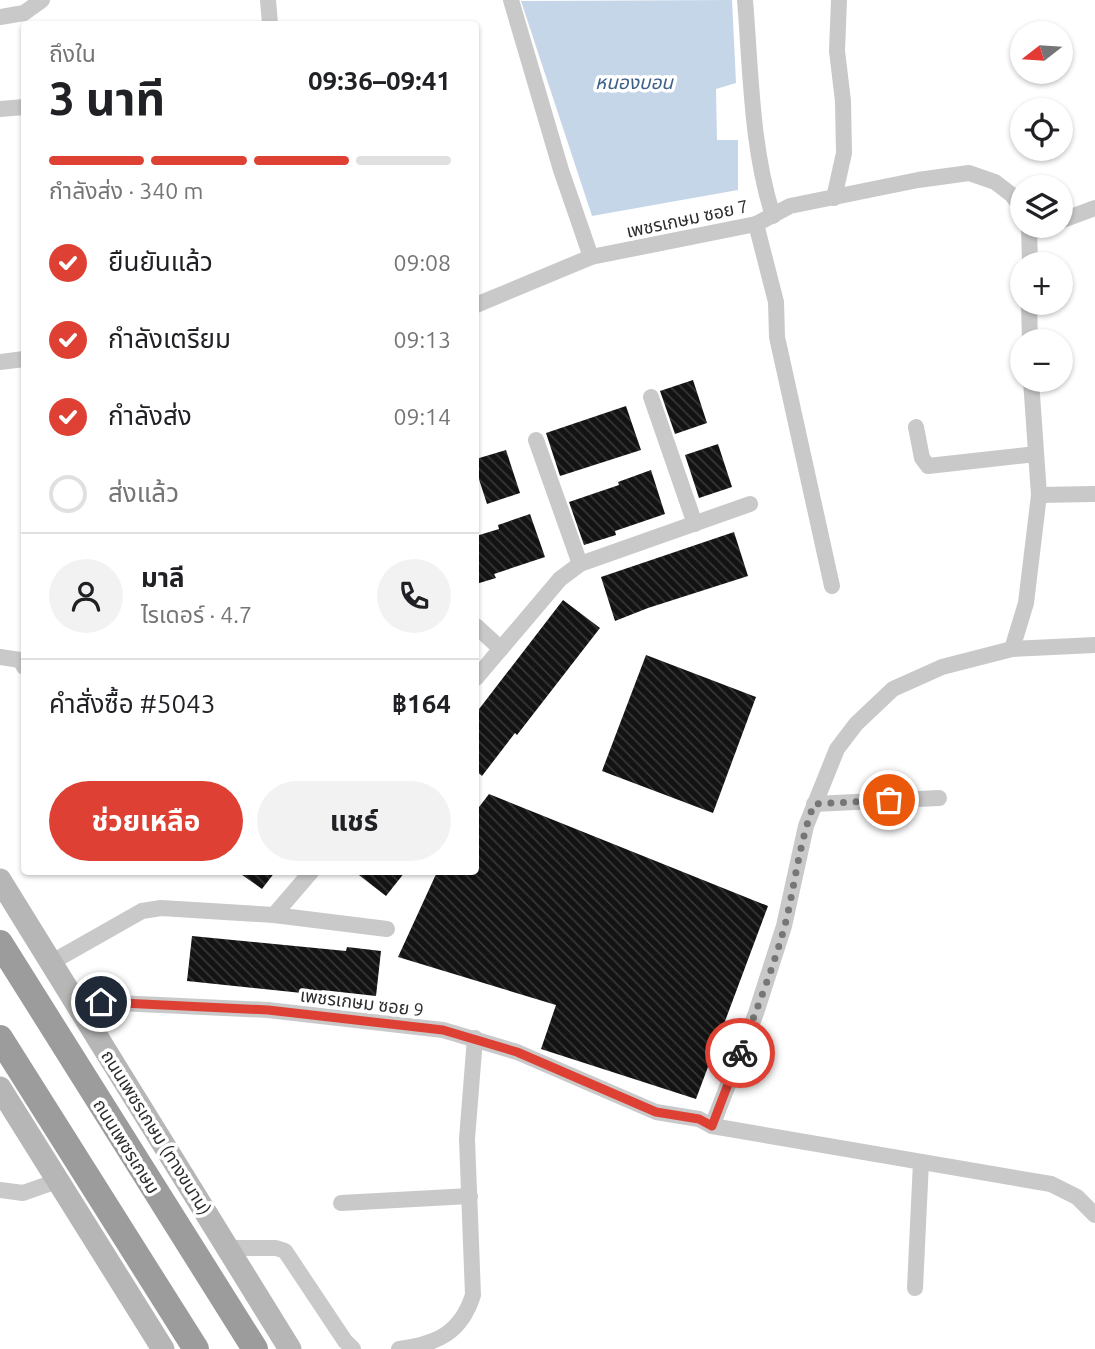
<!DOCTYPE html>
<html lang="th">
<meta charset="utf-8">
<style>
:root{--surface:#fff;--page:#f2f2f2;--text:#202124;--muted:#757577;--line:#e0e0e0;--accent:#de4134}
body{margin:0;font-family:Ubuntu,"Noto Sans Thai",sans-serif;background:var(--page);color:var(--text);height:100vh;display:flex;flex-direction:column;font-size:26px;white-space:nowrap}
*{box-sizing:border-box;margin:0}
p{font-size:23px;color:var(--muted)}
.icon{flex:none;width:38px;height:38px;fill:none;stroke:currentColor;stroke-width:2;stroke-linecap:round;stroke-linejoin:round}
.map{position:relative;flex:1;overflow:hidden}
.sheet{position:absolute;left:21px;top:21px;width:458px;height:854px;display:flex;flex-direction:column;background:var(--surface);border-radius:7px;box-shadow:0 2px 5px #0004}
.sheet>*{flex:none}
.needle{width:46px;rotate:253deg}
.fabs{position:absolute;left:1010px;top:21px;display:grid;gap:14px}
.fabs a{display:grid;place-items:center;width:63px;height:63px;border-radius:50%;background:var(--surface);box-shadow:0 2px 5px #0004;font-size:35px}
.pin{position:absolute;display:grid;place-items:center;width:60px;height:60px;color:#fff;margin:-30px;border:4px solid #fff;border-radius:50%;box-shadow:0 2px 7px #0007}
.courier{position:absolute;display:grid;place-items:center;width:70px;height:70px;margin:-35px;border:5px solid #de4134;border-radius:50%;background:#fff;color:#222;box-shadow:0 2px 9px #0007}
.overview em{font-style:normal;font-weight:700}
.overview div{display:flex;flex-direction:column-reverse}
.overview{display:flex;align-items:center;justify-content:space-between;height:119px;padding:0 28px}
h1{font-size:46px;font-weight:700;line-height:52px}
.bar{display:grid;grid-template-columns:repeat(4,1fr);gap:10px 7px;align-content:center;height:84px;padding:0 28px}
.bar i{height:9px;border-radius:5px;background:var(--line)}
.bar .current{background:var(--accent)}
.bar p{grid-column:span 4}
.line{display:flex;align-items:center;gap:18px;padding:0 28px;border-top:2px solid var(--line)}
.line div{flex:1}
.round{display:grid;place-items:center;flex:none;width:74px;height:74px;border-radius:37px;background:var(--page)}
ol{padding:0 28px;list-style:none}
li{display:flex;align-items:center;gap:21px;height:77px}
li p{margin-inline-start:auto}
li .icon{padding:7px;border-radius:50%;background:var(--accent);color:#fff;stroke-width:4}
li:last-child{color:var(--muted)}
li i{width:38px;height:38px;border:4px solid var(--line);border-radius:50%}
.button{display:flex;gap:14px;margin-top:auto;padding:14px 28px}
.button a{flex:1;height:80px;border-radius:42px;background:var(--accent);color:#fff;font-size:28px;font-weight:700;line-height:80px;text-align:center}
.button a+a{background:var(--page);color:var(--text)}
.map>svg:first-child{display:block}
.water{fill:#c6d6e9}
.building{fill:url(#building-back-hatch)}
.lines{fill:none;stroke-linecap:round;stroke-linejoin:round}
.minor{stroke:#c9c9c9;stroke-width:16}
.secondary{stroke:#b6b6b6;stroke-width:23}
.trunk{stroke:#9c9c9c;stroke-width:26}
.done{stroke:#767676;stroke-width:7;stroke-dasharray:0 12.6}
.route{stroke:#de4134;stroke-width:9}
.labels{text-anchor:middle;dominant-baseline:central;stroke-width:7;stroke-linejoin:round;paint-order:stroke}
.street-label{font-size:18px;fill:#2c2c2c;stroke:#fff}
.water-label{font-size:19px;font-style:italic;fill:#3e618a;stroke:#fff}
</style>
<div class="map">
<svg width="1095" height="1349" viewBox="0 0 1095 1349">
<defs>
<pattern id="building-back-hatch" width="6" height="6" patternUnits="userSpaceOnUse" patternTransform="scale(1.75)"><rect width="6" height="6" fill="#131313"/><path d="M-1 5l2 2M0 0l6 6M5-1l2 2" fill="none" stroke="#363636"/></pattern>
</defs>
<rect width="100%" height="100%" fill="#fff"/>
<polygon class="water" points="732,0 736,83 716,89 717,140 738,140 738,190 592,216 521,1"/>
<g class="building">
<polygon points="693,380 707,423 675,434 660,391"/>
<polygon points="626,406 641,450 560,476 546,433"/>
<polygon points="718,444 732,487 699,498 685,455"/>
<polygon points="506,450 520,493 487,504 476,470 476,459"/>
<polygon points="651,470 665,514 615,531 616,535 584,545 569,502 619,485 618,482"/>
<polygon points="530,514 545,557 494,574 496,578 476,584 476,536 499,529 498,525"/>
<polygon points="734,532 748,576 648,608 615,621 601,577"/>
<polygon points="563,600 600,628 517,735 515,733 482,776 476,771 476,713"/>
<polygon points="646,655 756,697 713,813 602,771"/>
<polygon points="489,794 768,906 696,1099 541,1049 556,1005 398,957 437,872 476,872 476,811"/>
<polygon points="238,872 275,872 262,889"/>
<polygon points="355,872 405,872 386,896"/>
<polygon points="192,936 346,951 347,947 381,951 376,996 322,990 321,995 187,981"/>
</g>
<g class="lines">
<g class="minor">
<polyline points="268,0 270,24"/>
<polyline points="511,0 561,170 591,257"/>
<path d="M745,0C751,72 751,147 773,216"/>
<polyline points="0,17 24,13 42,0"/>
<polyline points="0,109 24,107"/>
<polyline points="834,198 844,153 843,101 837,51 839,0"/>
<polyline points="1060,221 1095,208"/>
<polyline points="756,224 776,302 777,337 832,586"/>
<polyline points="1029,226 1030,264"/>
<polyline points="1030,232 1047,226"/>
<polyline points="1029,303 1030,341"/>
<polyline points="476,305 591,257 756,224 790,206 918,180 969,173 995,182 1012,195 1022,208"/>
<polyline points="0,362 24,359"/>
<polyline points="651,397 695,524"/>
<polyline points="916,427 922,458 928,466 1036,454"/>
<polyline points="536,440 580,564"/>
<polyline points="1039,495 1095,494"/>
<polyline points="476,626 501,649"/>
<polyline points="1012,649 1026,603 1039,495 1031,380"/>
<polyline points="0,657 20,660 24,667"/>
<polyline points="476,678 560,579 580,564 750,504"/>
<polyline points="814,804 939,798"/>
<polyline points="274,915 311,872"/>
<polyline points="52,962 142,911 161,908 274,915 387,929"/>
<polyline points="75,1001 268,1010 443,1030 517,1052 656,1112 699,1119 712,1126 1051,1184 1077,1197 1095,1215"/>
<polyline points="712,1126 756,1013 784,926 806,826 837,749 856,724 893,689 942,667 1012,649 1095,645"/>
<polyline points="0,1190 23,1193 57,1181"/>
<polyline points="341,1203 470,1196"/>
<polyline points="229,1248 276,1248 285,1251 345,1341 353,1349"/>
<polyline points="915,1288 921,1162"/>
<path d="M399,1349C437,1344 461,1333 473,1295L467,1139L475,1038"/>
</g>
<g class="secondary">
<polyline points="0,880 290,1349"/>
<polyline points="0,1088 163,1349"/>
</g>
<g class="trunk">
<polyline points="0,943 255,1349"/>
<polyline points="0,1038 196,1349"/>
</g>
</g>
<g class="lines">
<path class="done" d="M740,1053C756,1011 773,969 785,925C795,885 799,843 814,804L889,800"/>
<polyline class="route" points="101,1002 268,1010 443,1030 517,1052 656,1112 699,1119 712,1126 740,1053"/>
</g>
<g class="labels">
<g class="street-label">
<text transform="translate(687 218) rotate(-12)">เพชรเกษม ซอย 7</text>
<text transform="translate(362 1002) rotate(7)">เพชรเกษม ซอย 9</text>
<text transform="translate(157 1132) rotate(58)">ถนนเพชรเกษม (ทางขนาน)</text>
<text transform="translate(127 1146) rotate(58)">ถนนเพชรเกษม</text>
</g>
<g class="water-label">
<text x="634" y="82">หนองบอน</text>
</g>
</g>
</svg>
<div class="fabs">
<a><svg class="needle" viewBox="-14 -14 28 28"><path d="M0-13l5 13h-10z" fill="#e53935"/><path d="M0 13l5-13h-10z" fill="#757577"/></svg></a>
<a><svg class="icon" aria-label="locate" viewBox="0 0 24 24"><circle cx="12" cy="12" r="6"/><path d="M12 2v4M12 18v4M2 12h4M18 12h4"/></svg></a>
<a><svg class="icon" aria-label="layers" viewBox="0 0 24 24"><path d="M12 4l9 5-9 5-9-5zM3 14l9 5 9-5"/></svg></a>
<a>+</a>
<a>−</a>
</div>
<div class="pin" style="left:889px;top:800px;background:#ea580c"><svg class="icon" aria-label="bag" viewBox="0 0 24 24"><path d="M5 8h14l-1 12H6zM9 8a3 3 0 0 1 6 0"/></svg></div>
<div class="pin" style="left:101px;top:1002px;background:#1f2937"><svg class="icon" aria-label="home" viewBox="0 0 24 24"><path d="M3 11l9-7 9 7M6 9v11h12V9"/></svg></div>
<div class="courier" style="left:740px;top:1053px"><svg class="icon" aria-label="bike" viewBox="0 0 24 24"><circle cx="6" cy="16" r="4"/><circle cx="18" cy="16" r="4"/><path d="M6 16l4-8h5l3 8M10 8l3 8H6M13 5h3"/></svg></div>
<section class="sheet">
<div class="overview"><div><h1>3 นาที</h1><p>ถึงใน</p></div><em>09:36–09:41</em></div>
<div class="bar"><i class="current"></i><i class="current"></i><i class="current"></i><i></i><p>กำลังส่ง · 340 m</p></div>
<ol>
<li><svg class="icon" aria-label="check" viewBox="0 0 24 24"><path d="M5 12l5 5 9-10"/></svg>ยืนยันแล้ว<p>09:08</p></li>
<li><svg class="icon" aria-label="check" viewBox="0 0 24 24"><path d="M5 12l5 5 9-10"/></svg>กำลังเตรียม<p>09:13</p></li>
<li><svg class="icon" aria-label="check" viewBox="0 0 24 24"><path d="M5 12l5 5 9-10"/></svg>กำลังส่ง<p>09:14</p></li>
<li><i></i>ส่งแล้ว</li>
</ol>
<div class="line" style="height:126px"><a class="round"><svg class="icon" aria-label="person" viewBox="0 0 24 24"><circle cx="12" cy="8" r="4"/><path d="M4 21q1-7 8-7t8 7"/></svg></a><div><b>มาลี</b><p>ไรเดอร์ · 4.7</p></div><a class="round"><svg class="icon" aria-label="phone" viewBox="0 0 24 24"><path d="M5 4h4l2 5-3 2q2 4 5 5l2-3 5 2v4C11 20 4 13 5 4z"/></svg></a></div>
<div class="line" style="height:91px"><div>คำสั่งซื้อ #5043</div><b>฿164</b></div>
<div class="button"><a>ช่วยเหลือ</a><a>แชร์</a></div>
</section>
</div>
